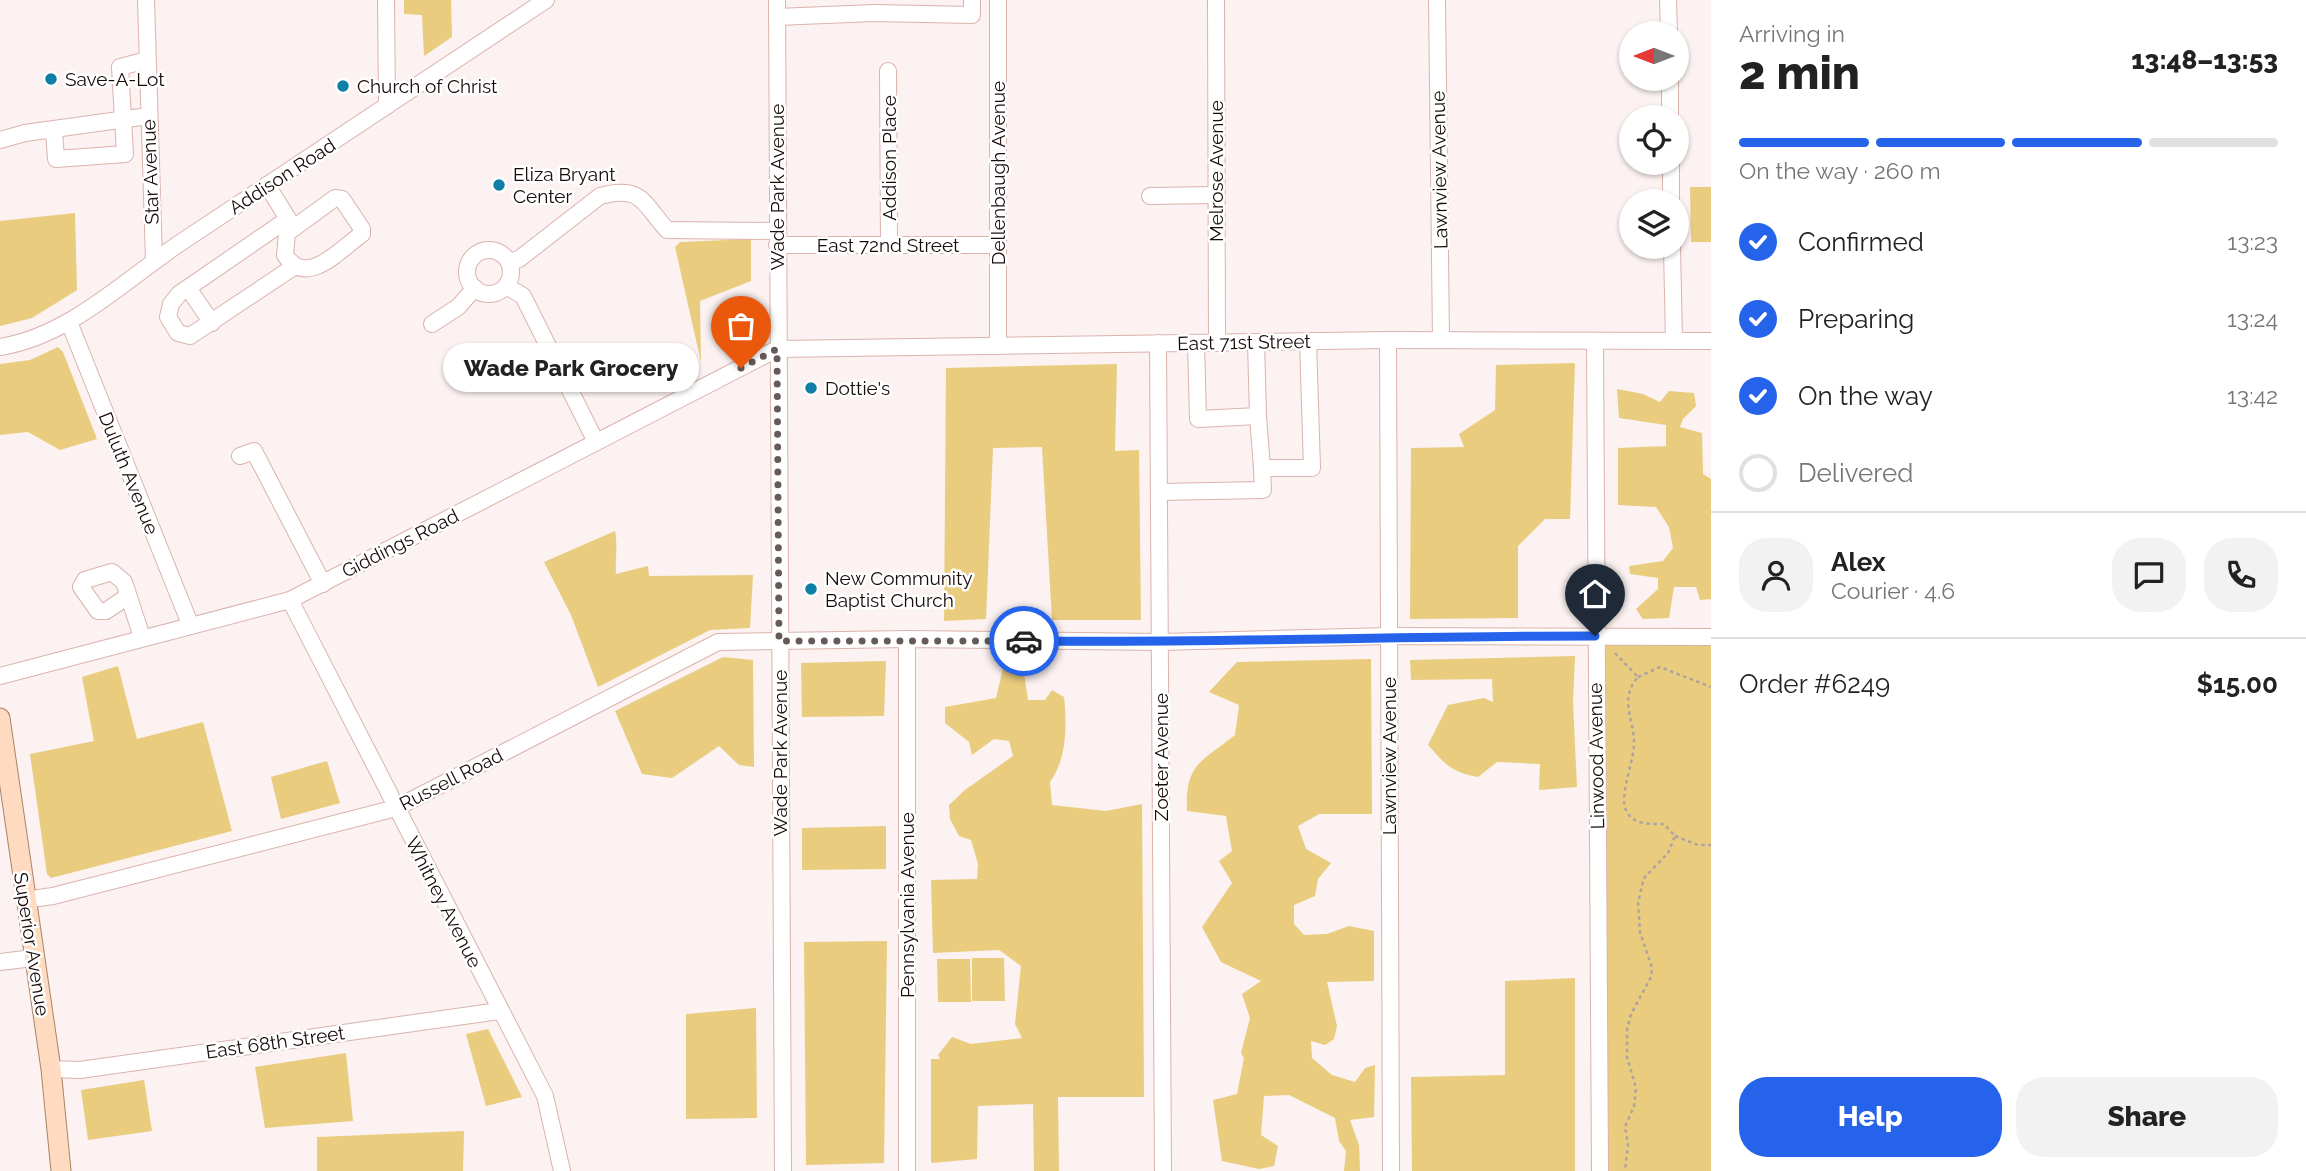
<!DOCTYPE html>
<meta charset="utf-8">
<style>
:root{--surface:#fff;--page:#f2f2f2;--text:#222;--muted:#767676;--line:#e0e0e0;--accent:#2563eb}
body{margin:0;font-family:Raleway,sans-serif;background:var(--page);color:var(--text);height:100vh;display:flex;flex-direction:column;font-size:26px;white-space:nowrap}
*{box-sizing:border-box;margin:0}
p{font-size:23px;color:var(--muted)}
.icon{flex:none;width:38px;height:38px;fill:none;stroke:currentColor;stroke-width:2;stroke-linecap:round;stroke-linejoin:round}
.map{position:relative;flex:1;overflow:hidden}
.side{display:flex;flex-direction:column;background:var(--surface);width:595px}
.side>*{flex:none}
.needle{width:46px;rotate:270deg}
.fabs{position:absolute;left:1619px;top:21px;display:grid;gap:14px}
.fabs a{display:grid;place-items:center;width:70px;height:70px;border-radius:50%;background:var(--surface);box-shadow:0 2px 5px #0004;font-size:35px}
.pin{position:absolute;display:grid;place-items:center;width:60px;height:60px;color:#fff;margin:-72px -30px;border-radius:50% 50% 50% 0;rotate:-45deg;box-shadow:0 0 7px #0007}
.pin .icon{rotate:45deg}
.courier{position:absolute;display:grid;place-items:center;width:70px;height:70px;margin:-35px;border:5px solid #2563eb;border-radius:50%;background:#fff;color:#222;box-shadow:0 2px 9px #0007}
.bubble{position:absolute;height:49px;border-radius:24px;background:var(--surface);box-shadow:0 2px 5px #0004;font-size:23px;font-weight:800;line-height:49px;text-align:center}
.headline em{font-style:normal;font-weight:800}
.headline div{display:flex;flex-direction:column-reverse}
.headline{display:flex;align-items:center;justify-content:space-between;height:119px;padding:0 28px}
h1{font-size:46px;font-weight:800;line-height:52px}
.bar{display:grid;grid-template-columns:repeat(4,1fr);gap:10px 7px;align-content:center;height:84px;padding:0 28px}
.bar i{height:9px;border-radius:5px;background:var(--line)}
.bar .on{background:var(--accent)}
.bar p{grid-column:span 4}
.line{display:flex;align-items:center;gap:18px;padding:0 28px;border-top:2px solid var(--line)}
.line div{flex:1}
.round{display:grid;place-items:center;flex:none;width:74px;height:74px;border-radius:28px;background:var(--page)}
ol{padding:0 28px;list-style:none}
li{display:flex;align-items:center;gap:21px;height:77px}
li p{margin-inline-start:auto}
li .icon{padding:7px;border-radius:50%;background:var(--accent);color:#fff;stroke-width:4}
li:last-child{color:var(--muted)}
li i{width:38px;height:38px;border:4px solid var(--line);border-radius:50%}
.action{display:flex;gap:14px;margin-top:auto;padding:14px 28px}
.action a{flex:1;height:80px;border-radius:28px;background:var(--accent);color:#fff;font-size:28px;font-weight:800;line-height:80px;text-align:center}
.action a+a{background:var(--page);color:var(--text)}
main{display:flex;flex:1;min-height:0}
.map>svg:first-child{display:block}
.green{fill:#e9cc7e}
.lines{fill:none;stroke-linecap:round;stroke-linejoin:round}
.minor-casing{stroke:#dbb3ad;stroke-width:18}
.major-casing{stroke:#ac8265;stroke-width:21}
.path{stroke:#ada3a2;stroke-width:2.5;stroke-dasharray:3.5 3.5;stroke-linecap:butt}
.minor{stroke:#fff;stroke-width:16}
.major{stroke:#fedbc0;stroke-width:19}
.done{stroke:#675b5a;stroke-width:7;stroke-dasharray:0 12.6}
.route{stroke:#2563eb;stroke-width:9}
.poi-dot{fill:#107fa7;stroke:#fff;stroke-width:2.5}
.labels{text-anchor:middle;dominant-baseline:central;stroke-width:5;stroke-linejoin:round;paint-order:stroke}
.poi-label{font-size:19px;fill:#170a09;stroke:#fff;text-anchor:start}
.street-label{font-size:19px;fill:#170a09;stroke:#fff}
</style>
<main>
<div class="map">
<svg width="1711" height="1171" viewBox="0 0 1711 1171">
<rect width="100%" height="100%" fill="#fbf2f1"/>
<g class="green">
<polygon points="404,0 451,0 452,37 424,56 422,15 404,14"/>
<polygon points="1690,187 1711,187 1711,242 1691,242"/>
<polygon points="75,213 77,290 32,318 0,326 0,221"/>
<polygon points="751,239 751,281 700,301 701,362 675,247 680,242"/>
<polygon points="58,347 63,352 97,439 60,450 28,432 0,435 0,364 30,360"/>
<polygon points="1575,363 1570,519 1545,519 1518,546 1518,618 1410,619 1411,448 1464,447 1459,434 1495,410 1496,365"/>
<polygon points="1117,364 1115,451 1139,450 1141,620 1052,620 1042,447 993,448 986,619 944,621 946,368"/>
<polygon points="1617,389 1643,394 1660,402 1669,391 1694,393 1696,406 1683,419 1680,427 1702,433 1703,474 1711,479 1711,599 1700,600 1696,587 1674,587 1669,618 1643,619 1636,609 1658,589 1658,578 1630,574 1629,566 1663,561 1673,548 1669,527 1656,507 1618,505 1618,448 1666,446 1666,425 1619,418"/>
<path d="M615,531C618,547 615,559 616,574L648,566L649,576L753,575L750,628L710,630L598,687L571,615L544,562Z"/>
<polygon points="1595,636 1711,637 1711,1171 1599,1171"/>
<path d="M1575,656L1573,702L1577,787L1539,790L1540,764L1497,762L1478,777C1451,772 1446,765 1428,745L1448,705L1484,698L1493,702L1492,679L1411,680L1410,660Z"/>
<polygon points="723,657 753,660 754,767 739,765 719,746 672,778 642,774 615,711"/>
<path d="M1371,659L1372,814H1319L1298,826L1306,849L1331,863L1318,879L1315,896L1294,905V924L1304,935L1327,934L1349,926L1374,931V981L1327,982L1337,1026L1334,1039L1325,1045L1311,1041L1312,1058L1332,1075L1355,1082L1365,1068L1375,1065L1374,1117L1350,1120L1359,1145L1360,1171H1344L1346,1151L1339,1141L1335,1118L1289,1095L1264,1096L1261,1135L1278,1146L1274,1166L1259,1169L1222,1161L1213,1100L1237,1094L1244,1058L1241,1053L1250,1018L1242,994L1261,981L1221,962L1202,927L1232,883L1219,861L1232,851L1226,816L1187,811C1185,764 1201,762 1235,735L1239,705L1209,692L1237,662Z"/>
<polygon points="886,661 884,716 802,717 801,663"/>
<path d="M1004,664L1023,666L1028,700H1045L1052,690L1064,697C1067,724 1067,759 1050,782L1052,805L1106,811L1142,804L1144,1097H1058L1059,1171H1034L1033,1104L978,1106L977,1159L931,1163V1059H940L938,1055L952,1037L971,1044L1022,1038L1015,1024L1021,966L999,950L933,953L931,880L977,879L978,864L971,840L959,836L950,819L949,805L965,790L1013,756L1009,741L994,739L972,755L969,742L945,723V707L996,698Z"/>
<polygon points="118,666 137,739 203,722 232,831 51,878 47,874 30,754 94,741 82,677"/>
<polygon points="327,761 340,803 281,819 271,777"/>
<polygon points="886,826 886,869 802,870 802,828"/>
<polygon points="887,941 884,1163 806,1165 804,942"/>
<polygon points="972,958 1004,958 1005,1001 972,1001"/>
<polygon points="937,959 970,959 971,1002 938,1002"/>
<polygon points="1575,978 1575,1171 1412,1171 1411,1077 1505,1075 1505,981"/>
<polygon points="756,1008 757,1118 686,1119 686,1014"/>
<polygon points="488,1029 522,1097 486,1106 466,1034"/>
<polygon points="346,1053 353,1121 265,1128 255,1067"/>
<polygon points="144,1080 152,1131 88,1140 81,1090"/>
<polygon points="464,1131 463,1171 317,1171 317,1137"/>
</g>
<g class="lines">
<g class="minor-casing">
<g id="minor">
<polyline points="146,0 154,260"/>
<polyline points="386,0 387,106"/>
<polyline points="777,0 783,1171"/>
<polyline points="998,0 998,346"/>
<polyline points="1216,0 1217,343"/>
<polyline points="1437,0 1441,340"/>
<polyline points="1668,0 1669,33"/>
<polyline points="777,17 874,13 972,15 972,0"/>
<polyline points="888,71 889,245"/>
<polyline points="1670,79 1670,117"/>
<polyline points="54,130 56,159 125,154 120,67 147,60"/>
<polyline points="0,140 25,133 148,116"/>
<polyline points="1671,163 1671,201"/>
<polyline points="267,185 293,227"/>
<polyline points="1150,196 1216,195"/>
<path d="M335,198L342,199L362,229V234C340,249 307,289 285,255L287,233Z"/>
<polyline points="288,219 179,294 171,304 168,317 178,333 190,336 295,266"/>
<polyline points="777,245 998,245"/>
<polyline points="1672,247 1674,341"/>
<circle cx="489" cy="272" r="22"/>
<path d="M509,262L519,259L600,196C642,185 642,202 667,230L777,231"/>
<polyline points="506,286 523,296 596,442"/>
<polyline points="188,288 212,323"/>
<polyline points="69,322 190,624"/>
<polyline points="432,324 458,307 475,288"/>
<polyline points="1388,340 1391,1171"/>
<polyline points="1595,341 1600,1171"/>
<polyline points="1158,343 1163,1171"/>
<polyline points="1196,343 1198,419 1258,416 1256,342"/>
<path d="M0,347C70,336 126,279 183,241C304,161 425,80 546,0"/>
<polyline points="1258,416 1262,468 1312,468 1308,341"/>
<polyline points="240,456 254,451 323,584"/>
<polyline points="1159,492 1263,490 1262,468"/>
<polyline points="128,596 106,611 98,611 81,587 85,580 112,572 124,582 142,637"/>
<polyline points="290,600 545,1096 562,1171"/>
<polyline points="907,639 907,1171"/>
<polyline points="0,676 290,600 777,349 1388,340 1711,341"/>
<polyline points="24,900 53,896 396,808 718,642 907,639 1161,642 1388,636 1711,637"/>
<polyline points="0,962 33,958"/>
<polyline points="51,1069 80,1070 499,1011"/>
</g>
</g>
<g class="major-casing">
<polyline id="major" points="0,718 51,1069 61,1171"/>
</g>
<g class="path">
<path d="M1615,653L1638,677C1618,700 1635,720 1634,745C1633,764 1619,796 1626,810C1632,825 1650,824 1664,824L1675,836L1668,853L1644,878L1638,902L1640,932L1652,968L1651,977L1631,1014L1627,1030V1057L1636,1088L1634,1106L1625,1127L1628,1144L1625,1171"/>
<polyline points="1638,677 1660,667 1711,687"/>
<polyline points="1675,836 1698,845 1711,845"/>
</g>
<use href="#minor" class="minor"/>
<use href="#major" class="major"/>
</g>
<g class="lines">
<polyline class="done" points="741,368 777,349 779,641 1024,641"/>
<path class="route" d="M1024,641C1214,643 1405,636 1595,636"/>
</g>
<g class="poi-dot">
<circle cx="51" cy="79" r="7"/>
<circle cx="343" cy="86" r="7"/>
<circle cx="499" cy="185" r="7"/>
<circle cx="811" cy="388" r="7"/>
<circle cx="811" cy="589" r="7"/>
</g>
<g class="labels">
<g class="poi-label">
<text x="65" y="79">Save-A-Lot</text>
<text x="357" y="86">Church of Christ</text>
<text x="513" y="174">Eliza Bryant<tspan x="513" dy="22">Center</tspan></text>
<text x="825" y="388">Dottie's</text>
<text x="825" y="578">New Community<tspan x="825" dy="22">Baptist Church</tspan></text>
</g>
<g class="street-label">
<text transform="translate(889 158) rotate(-90)">Addison Place</text>
<text transform="translate(1439 170) rotate(-91)">Lawnview Avenue</text>
<text transform="translate(1216 171) rotate(-90)">Melrose Avenue</text>
<text transform="translate(150 172) rotate(-92)">Star Avenue</text>
<text transform="translate(998 173) rotate(-90)">Dellenbaugh Avenue</text>
<text transform="translate(282 176) rotate(-33)">Addison Road</text>
<text transform="translate(777 187) rotate(-90)">Wade Park Avenue</text>
<text x="888" y="245">East 72nd Street</text>
<text transform="translate(1244 342) rotate(-1)">East 71st Street</text>
<text transform="translate(129 473) rotate(68)">Duluth Avenue</text>
<text transform="translate(400 543) rotate(-27)">Giddings Road</text>
<text transform="translate(780 753) rotate(-90)">Wade Park Avenue</text>
<text transform="translate(1389 756) rotate(-90)">Lawnview Avenue</text>
<text transform="translate(1596 756) rotate(-91)">Linwood Avenue</text>
<text transform="translate(1161 757) rotate(-90)">Zoeter Avenue</text>
<text transform="translate(451 779) rotate(-27)">Russell Road</text>
<text transform="translate(444 902) rotate(63)">Whitney Avenue</text>
<text transform="translate(907 905) rotate(-90)">Pennsylvania Avenue</text>
<text transform="translate(32 944) rotate(81)">Superior Avenue</text>
<text transform="translate(275 1042) rotate(-8)">East 68th Street</text>
</g>
</g>
</svg>
<div class="fabs">
<a><svg class="needle" viewBox="-14 -14 28 28"><path d="M0-13l5 13h-10z" fill="#e53935"/><path d="M0 13l5-13h-10z" fill="#767676"/></svg></a>
<a><svg class="icon" aria-label="locate" viewBox="0 0 24 24"><circle cx="12" cy="12" r="6"/><path d="M12 2v4M12 18v4M2 12h4M18 12h4"/></svg></a>
<a><svg class="icon" aria-label="layers" viewBox="0 0 24 24"><path d="M12 4l9 5-9 5-9-5zM3 14l9 5 9-5"/></svg></a>
</div>
<div class="pin" style="left:741px;top:368px;background:#ea580c"><svg class="icon" aria-label="bag" viewBox="0 0 24 24"><path d="M5 8h14l-1 12H6zM9 8a3 3 0 0 1 6 0"/></svg></div>
<div class="pin" style="left:1595px;top:636px;background:#1f2937"><svg class="icon" aria-label="home" viewBox="0 0 24 24"><path d="M3 11l9-7 9 7M6 9v11h12V9"/></svg></div>
<div class="courier" style="left:1024px;top:641px"><svg class="icon" aria-label="car" viewBox="0 0 24 24"><path d="M5 17H2v-5l4-1 3-4h7l3 4 3 1v5h-3M9 17h6M6 11h13"/><circle cx="7" cy="17" r="2"/><circle cx="17" cy="17" r="2"/></svg></div>
<div class="bubble" style="left:443px;top:343px;width:256px">Wade Park Grocery</div>
</div>
<section class="side">
<div class="headline"><div><h1>2 min</h1><p>Arriving in</p></div><em>13:48–13:53</em></div>
<div class="bar"><i class="on"></i><i class="on"></i><i class="on"></i><i></i><p>On the way · 260 m</p></div>
<ol>
<li><svg class="icon" aria-label="check" viewBox="0 0 24 24"><path d="M5 12l5 5 9-10"/></svg>Confirmed<p>13:23</p></li>
<li><svg class="icon" aria-label="check" viewBox="0 0 24 24"><path d="M5 12l5 5 9-10"/></svg>Preparing<p>13:24</p></li>
<li><svg class="icon" aria-label="check" viewBox="0 0 24 24"><path d="M5 12l5 5 9-10"/></svg>On the way<p>13:42</p></li>
<li><i></i>Delivered</li>
</ol>
<div class="line" style="height:126px"><a class="round"><svg class="icon" aria-label="person" viewBox="0 0 24 24"><circle cx="12" cy="8" r="4"/><path d="M4 21q1-7 8-7t8 7"/></svg></a><div><b>Alex</b><p>Courier · 4.6</p></div><a class="round"><svg class="icon" aria-label="chat" viewBox="0 0 24 24"><path d="M4 5h16v11H9l-5 4z"/></svg></a><a class="round"><svg class="icon" aria-label="phone" viewBox="0 0 24 24"><path d="M5 4h4l2 5-3 2q2 4 5 5l2-3 5 2v4C11 20 4 13 5 4z"/></svg></a></div>
<div class="line" style="height:91px"><div>Order #6249</div><b>$15.00</b></div>
<div class="action"><a>Help</a><a>Share</a></div>
</section>
</main>
